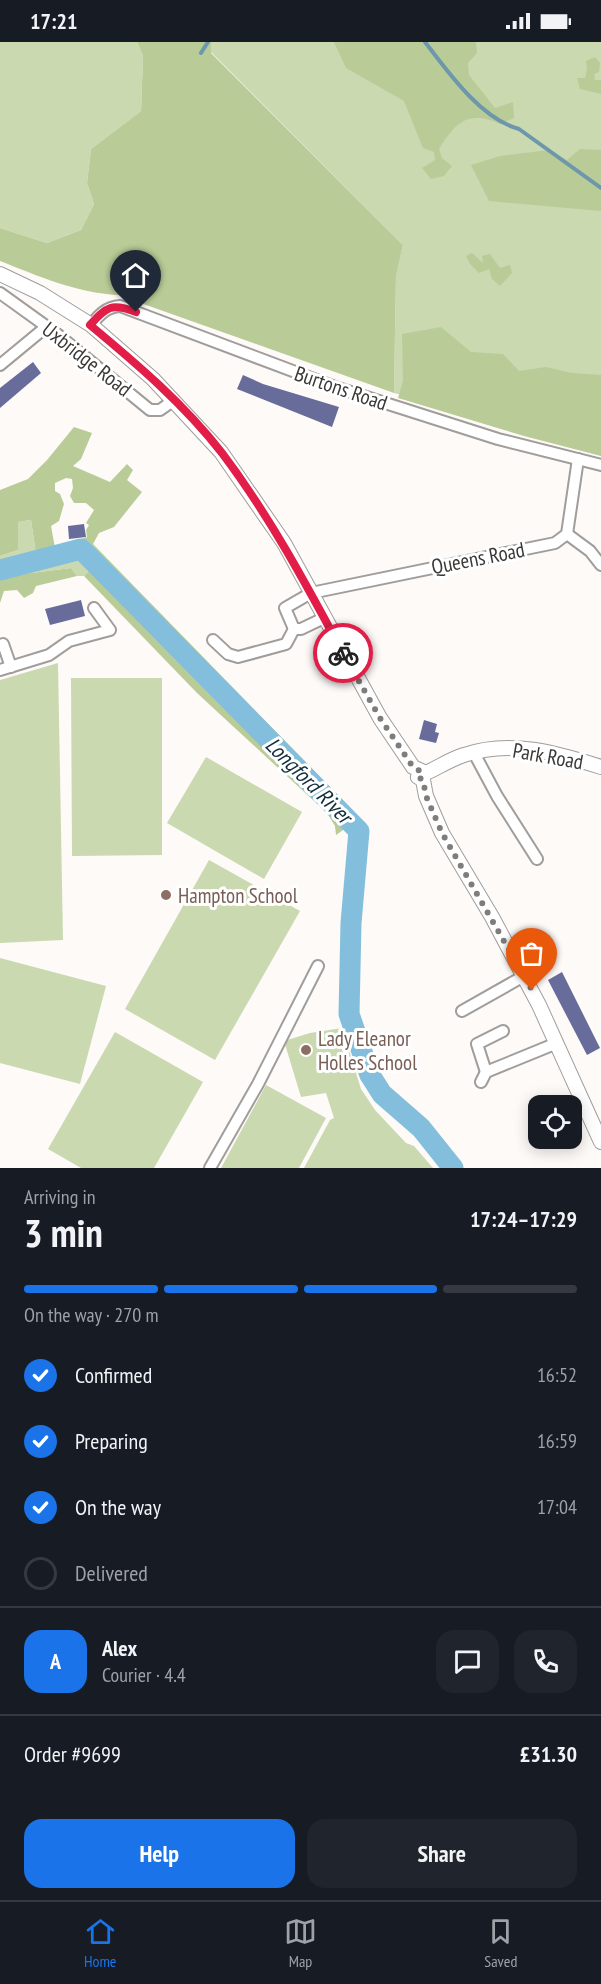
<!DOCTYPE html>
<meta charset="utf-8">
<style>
:root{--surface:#171b24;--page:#20242c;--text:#f1f3f6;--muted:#9ea1a6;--line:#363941;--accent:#1a73e8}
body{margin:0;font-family:"PT Sans Narrow",sans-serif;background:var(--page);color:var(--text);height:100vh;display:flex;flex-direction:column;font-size:22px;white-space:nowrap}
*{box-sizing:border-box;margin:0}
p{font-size:20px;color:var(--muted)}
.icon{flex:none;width:33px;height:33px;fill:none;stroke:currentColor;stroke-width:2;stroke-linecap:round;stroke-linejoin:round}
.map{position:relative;height:1126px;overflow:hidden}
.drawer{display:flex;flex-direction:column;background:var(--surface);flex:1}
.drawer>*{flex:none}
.tools{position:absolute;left:528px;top:1053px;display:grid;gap:12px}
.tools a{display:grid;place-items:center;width:54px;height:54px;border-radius:12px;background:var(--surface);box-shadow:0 3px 15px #0003;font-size:30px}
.pin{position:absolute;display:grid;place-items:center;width:51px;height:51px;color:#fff;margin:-62px -26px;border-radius:50% 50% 50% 0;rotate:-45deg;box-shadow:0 0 6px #0007}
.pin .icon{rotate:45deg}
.courier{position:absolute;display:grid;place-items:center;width:60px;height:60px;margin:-30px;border:4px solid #e11d48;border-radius:50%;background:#fff;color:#222;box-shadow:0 2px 8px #0007}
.headline em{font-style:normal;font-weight:700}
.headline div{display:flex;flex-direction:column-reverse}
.headline{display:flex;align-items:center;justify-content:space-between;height:102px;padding:0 24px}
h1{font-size:39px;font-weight:700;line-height:45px}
.bar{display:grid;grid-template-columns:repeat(4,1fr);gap:9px 6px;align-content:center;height:72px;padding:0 24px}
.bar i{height:8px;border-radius:4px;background:var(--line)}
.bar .selected{background:var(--accent)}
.bar p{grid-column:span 4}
.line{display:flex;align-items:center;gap:15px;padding:0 24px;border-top:2px solid var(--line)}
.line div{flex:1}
.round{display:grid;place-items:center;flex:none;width:63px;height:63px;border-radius:18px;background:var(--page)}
ol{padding:0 24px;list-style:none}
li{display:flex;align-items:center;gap:18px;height:66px}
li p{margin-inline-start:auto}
li .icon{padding:6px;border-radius:50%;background:var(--accent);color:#fff;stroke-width:4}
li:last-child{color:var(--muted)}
li i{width:33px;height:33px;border:3px solid var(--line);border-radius:50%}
.cta{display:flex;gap:12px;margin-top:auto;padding:12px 24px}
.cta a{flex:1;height:69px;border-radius:18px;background:var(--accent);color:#fff;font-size:24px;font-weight:700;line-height:69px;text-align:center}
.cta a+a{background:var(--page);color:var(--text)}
.status{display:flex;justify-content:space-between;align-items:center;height:42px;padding:0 30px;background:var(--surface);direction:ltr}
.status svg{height:16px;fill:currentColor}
.dock{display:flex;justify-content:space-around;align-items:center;height:84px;border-top:2px solid var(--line);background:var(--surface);font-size:16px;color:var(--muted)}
.dock a{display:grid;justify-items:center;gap:3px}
.dock .selected{color:var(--accent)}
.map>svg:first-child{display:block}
.green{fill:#cad9b0}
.forest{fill:#b9cc97}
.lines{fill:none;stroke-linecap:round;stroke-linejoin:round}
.stream{stroke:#6d97ab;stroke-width:4}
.river{stroke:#83bfdc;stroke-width:21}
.building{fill:#686c9b}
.minor-casing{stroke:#a09d9b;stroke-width:14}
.major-casing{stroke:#a09d9b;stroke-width:16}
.minor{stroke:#fff;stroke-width:10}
.major{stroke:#fff;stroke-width:14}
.done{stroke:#7e7d7b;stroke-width:6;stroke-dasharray:0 10.8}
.route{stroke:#e11d48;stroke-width:8}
.education-dot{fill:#8d6e63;stroke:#fff;stroke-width:2}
.labels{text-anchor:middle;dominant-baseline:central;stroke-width:6;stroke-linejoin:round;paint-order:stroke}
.street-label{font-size:21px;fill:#3a3938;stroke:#fff}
.education-label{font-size:21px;fill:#785e54;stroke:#fff;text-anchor:start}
.water-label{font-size:22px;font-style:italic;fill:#112e3b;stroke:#fff}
</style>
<div class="status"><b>17:21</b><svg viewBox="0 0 49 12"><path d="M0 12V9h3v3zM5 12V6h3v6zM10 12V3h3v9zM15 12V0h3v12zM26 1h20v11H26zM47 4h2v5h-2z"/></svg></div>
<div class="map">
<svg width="601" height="1126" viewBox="0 0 601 1126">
<rect width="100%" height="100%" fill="#fdfaf8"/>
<g class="green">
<polygon points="0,0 137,0 143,14 141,69 91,107 87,141 94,162 81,188 47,201 0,186"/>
<polygon points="201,0 601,0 601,404 394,351 396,233 403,203"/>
<polygon points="31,478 36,512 0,519 0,514 18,508 17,480"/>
<polygon points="80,512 93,523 84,534 77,534 71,526 0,535"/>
<polygon points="58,621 63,898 0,901 0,638"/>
<polygon points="71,636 162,636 162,813 72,814"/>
<polygon points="206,715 302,770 264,837 167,781"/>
<polygon points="209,818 300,869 215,1018 125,967"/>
<polygon points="0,916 106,944 80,1042 0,1021"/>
<polygon points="342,986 361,1047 375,1068 406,1101 414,1104 433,1126 304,1126 330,1078 334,1076 326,1051 301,1055 284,999 310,991"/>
<polygon points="115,990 203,1040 154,1126 81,1126 48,1107"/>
<polygon points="266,1043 326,1076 299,1126 221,1126"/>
</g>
<g class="forest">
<path d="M137,0H211V11L403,203L396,234L394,351L118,253C77,251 38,234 0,219V186L47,201L81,188L94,162L87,141L91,107L141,69L143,14Z"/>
<path d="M334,0H476L477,11L468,21L469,33L495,66L513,60L514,76L500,82C468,68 456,80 439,107L442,116L452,124L444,134L431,137L422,126L435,118L434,110L423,106L404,59L346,26Z"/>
<polygon points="595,15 600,21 599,30 594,32 595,38 601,38 601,52 580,47 577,36 585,36 587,27 586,19"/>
<polygon points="580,107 601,108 601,169 489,159 471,123 500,114 549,108 567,118"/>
<polygon points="472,211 483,221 482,214 490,212 500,226 510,223 512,231 500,244 492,237 489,227 479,231 470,222 466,214"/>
<polygon points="441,285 471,310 503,312 519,329 546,325 572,331 601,333 601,414 524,394 398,356 403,339 402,292"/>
<polygon points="74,385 92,391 81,417 73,424 110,440 127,422 133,428 127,438 142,450 114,485 99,491 93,502 360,776 336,793 335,784 327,771 197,651 84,534 98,518 79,503 78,498 87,495 86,488 89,483 86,481 94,468 86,461 74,461 70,454 73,446 72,437 66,436 55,441 55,449 60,452 64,462 59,479 51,484 55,506 36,512 31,478 18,480 18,508 0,514 0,448 28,437 47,418"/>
<polygon points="71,526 77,534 36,544 33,551 24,556 17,548 4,549 0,561 0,535"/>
</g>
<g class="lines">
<g class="stream">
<path d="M425,0C448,30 481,77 519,87L601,146"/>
<polyline points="201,11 208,0"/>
</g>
<polyline class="river" points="0,528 81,507 359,789 351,881 349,972 370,1033 382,1052 421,1086 453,1126"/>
</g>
<g class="building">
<polygon points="33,320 41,331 0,366 0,346"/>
<polygon points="243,333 263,342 339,365 332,385 237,347"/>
<polygon points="84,482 86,495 69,497 68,484"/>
<polygon points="81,558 85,574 50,583 45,567"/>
<polygon points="424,678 437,682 435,690 439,691 436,701 419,697"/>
<polygon points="562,930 600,1006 587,1013 548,938"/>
</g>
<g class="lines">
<g class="minor-casing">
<g id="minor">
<polyline points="0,251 57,292 150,368 160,368 174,358"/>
<path d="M91,283C99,273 106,265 120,264L338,346L498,397L601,423"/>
<polyline points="0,323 46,285"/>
<polyline points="567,492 590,509 601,523"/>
<polyline points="294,587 285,566 311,551 555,501 567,492 578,417"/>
<polyline points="294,587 301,587 324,576"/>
<polyline points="213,598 228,612 238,615 286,602 294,587"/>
<polyline points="3,602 11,625"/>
<polyline points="0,628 49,613 69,599 110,588 94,566"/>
<polyline points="474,711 497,754 537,817"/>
<polyline points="462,969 524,934"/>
<polyline points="486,1030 477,1002 503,989"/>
<polyline points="481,1040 486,1030 557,1001"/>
<polyline points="210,1126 258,1042 318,924"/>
</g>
</g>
<g class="major-casing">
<g id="major">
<polyline points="0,232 40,251 91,283 153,337 221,410 284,501 380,676 413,725 426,731"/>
<polyline points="420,729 418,735 423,738 426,754 442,791 492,875 539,963 601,1100"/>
<path d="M426,731C439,725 451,717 464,713C510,697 557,711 601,725"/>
</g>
</g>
<use href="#minor" class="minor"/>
<use href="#major" class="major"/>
</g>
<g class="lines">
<polyline class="done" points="343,611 380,676 413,725 420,729 418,735 423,738 426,754 442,791 532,948"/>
<path class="route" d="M136,270C112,261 107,264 90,283C137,322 184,362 222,411C269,473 306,542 343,611"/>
</g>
<g class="education-dot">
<circle cx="166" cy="853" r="6"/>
<circle cx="306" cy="1008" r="6"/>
</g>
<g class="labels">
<g class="street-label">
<text transform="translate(87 317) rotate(38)">Uxbridge Road</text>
<text transform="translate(341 346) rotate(19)">Burtons Road</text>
<text transform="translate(478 516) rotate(-11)">Queens Road</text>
<text transform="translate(548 714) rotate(10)">Park Road</text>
</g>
<g class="education-label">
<text x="178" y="853">Hampton School</text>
<text x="318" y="996">Lady Eleanor<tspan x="318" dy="24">Holles School</tspan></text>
</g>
<g class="water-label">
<text transform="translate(309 738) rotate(45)">Longford River</text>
</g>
</g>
</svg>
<div class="tools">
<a><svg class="icon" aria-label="locate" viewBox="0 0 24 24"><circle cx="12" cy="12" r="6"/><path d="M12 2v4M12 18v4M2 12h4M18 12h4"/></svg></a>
</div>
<div class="pin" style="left:532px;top:948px;background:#ea580c"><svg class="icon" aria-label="bag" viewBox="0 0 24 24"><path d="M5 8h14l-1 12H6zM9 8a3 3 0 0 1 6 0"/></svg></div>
<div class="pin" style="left:136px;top:270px;background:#1f2937"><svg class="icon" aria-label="home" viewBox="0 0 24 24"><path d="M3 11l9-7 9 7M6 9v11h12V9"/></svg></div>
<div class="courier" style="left:343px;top:611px"><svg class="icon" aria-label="bike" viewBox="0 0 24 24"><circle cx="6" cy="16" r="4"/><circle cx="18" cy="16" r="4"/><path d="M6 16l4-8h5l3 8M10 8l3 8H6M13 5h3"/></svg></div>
</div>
<section class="drawer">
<div class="headline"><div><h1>3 min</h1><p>Arriving in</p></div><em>17:24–17:29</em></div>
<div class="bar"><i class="selected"></i><i class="selected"></i><i class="selected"></i><i></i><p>On the way · 270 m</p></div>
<ol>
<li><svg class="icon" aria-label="check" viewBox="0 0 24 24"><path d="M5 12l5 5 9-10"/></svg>Confirmed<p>16:52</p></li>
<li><svg class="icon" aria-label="check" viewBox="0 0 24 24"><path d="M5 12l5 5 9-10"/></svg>Preparing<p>16:59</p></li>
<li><svg class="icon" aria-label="check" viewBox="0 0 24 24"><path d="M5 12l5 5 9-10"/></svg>On the way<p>17:04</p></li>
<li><i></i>Delivered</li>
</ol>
<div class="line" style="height:108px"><b class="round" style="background:var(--accent);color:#fff">A</b><div><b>Alex</b><p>Courier · 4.4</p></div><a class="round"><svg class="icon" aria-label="chat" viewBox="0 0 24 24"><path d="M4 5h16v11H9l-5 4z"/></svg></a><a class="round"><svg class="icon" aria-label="phone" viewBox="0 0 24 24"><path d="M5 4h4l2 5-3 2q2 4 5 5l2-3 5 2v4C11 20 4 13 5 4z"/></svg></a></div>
<div class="line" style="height:78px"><div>Order #9699</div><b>£31.30</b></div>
<div class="cta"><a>Help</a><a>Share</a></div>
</section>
<nav class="dock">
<a class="selected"><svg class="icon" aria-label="home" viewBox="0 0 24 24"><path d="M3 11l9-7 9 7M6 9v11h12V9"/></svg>Home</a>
<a><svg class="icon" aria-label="map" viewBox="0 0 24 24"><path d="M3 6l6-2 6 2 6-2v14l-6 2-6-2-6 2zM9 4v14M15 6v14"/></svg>Map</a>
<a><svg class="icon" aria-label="saved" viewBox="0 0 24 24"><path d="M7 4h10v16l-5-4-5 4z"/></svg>Saved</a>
</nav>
